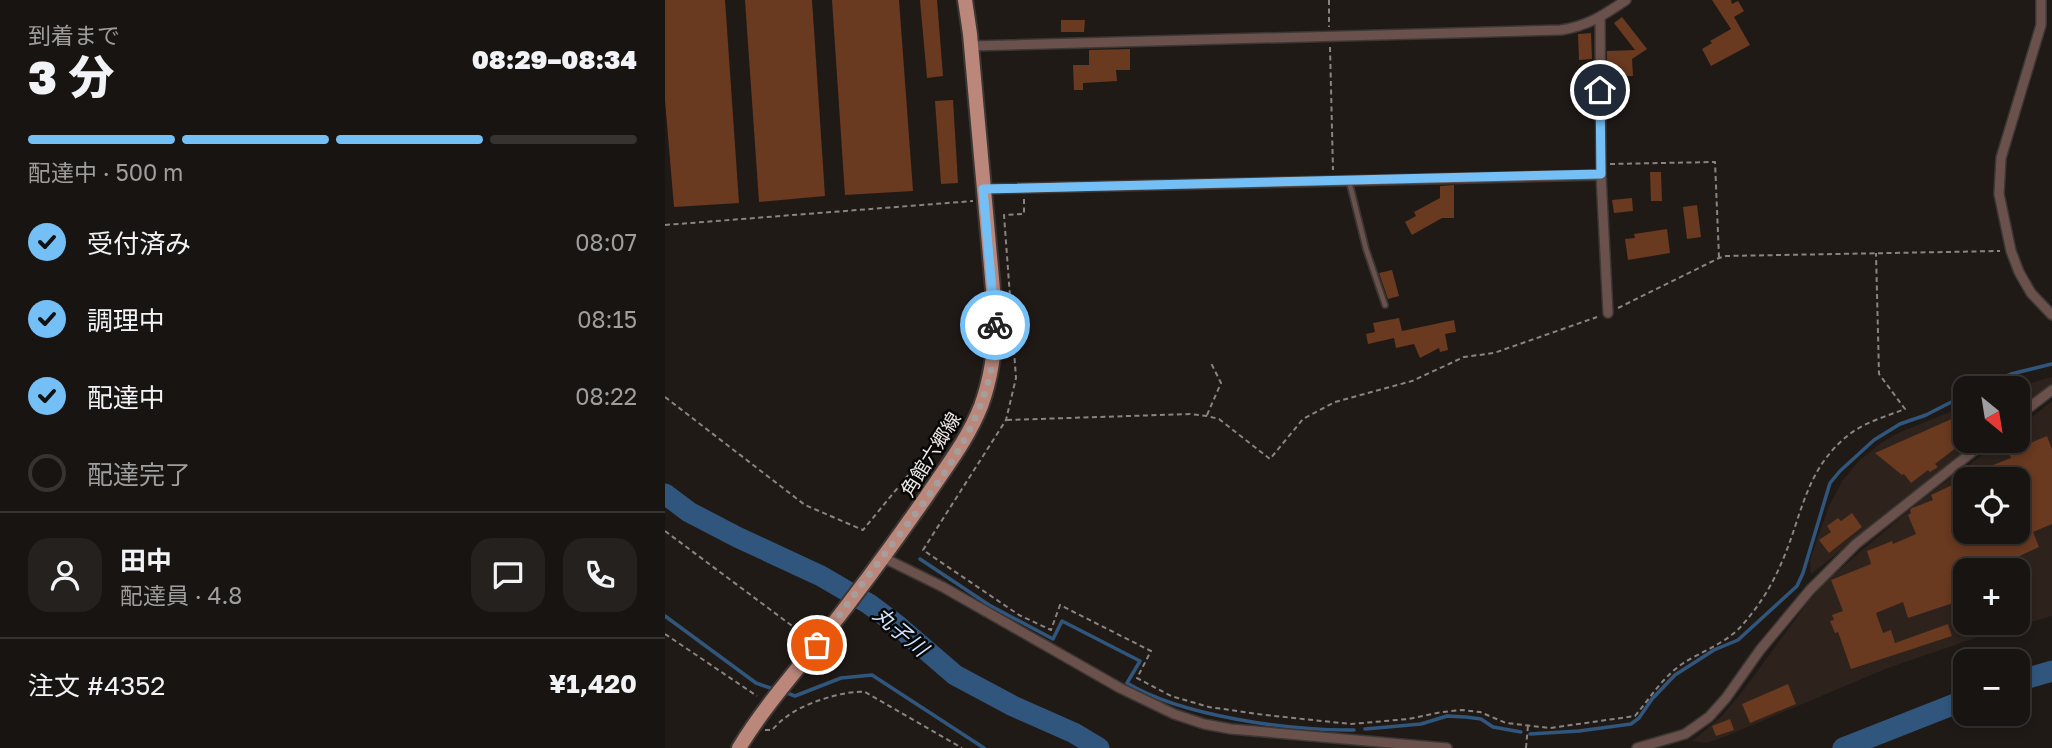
<!DOCTYPE html>
<html lang="ja">
<meta charset="utf-8">
<style>
:root{--surface:#181411;--page:#25211f;--text:#f1f3f6;--muted:#9f9e9f;--line:#363331;--accent:#74c0f6}
body{margin:0;font-family:"Golos Text","Noto Sans JP",sans-serif;background:var(--page);color:var(--text);height:100vh;display:flex;flex-direction:column;font-size:26px;white-space:nowrap}
*{box-sizing:border-box;margin:0}
p{font-size:23px;color:var(--muted)}
.icon{flex:none;width:38px;height:38px;fill:none;stroke:currentColor;stroke-width:2;stroke-linecap:round;stroke-linejoin:round}
.map{position:relative;flex:1;overflow:hidden}
.side{display:flex;flex-direction:column;background:var(--surface);width:665px}
.side>*{flex:none}
.needle{width:46px;rotate:150deg}
.fabs{position:absolute;left:1288px;top:376px;display:grid;gap:14px}
.fabs a{display:grid;place-items:center;width:77px;height:77px;border-radius:14px;background:var(--surface);box-shadow:0 4px 10px #0003,0 0 0 2px var(--line);font-size:35px}
.pin{position:absolute;display:grid;place-items:center;width:60px;height:60px;color:#fff;margin:-30px;border:4px solid #fff;border-radius:50%;box-shadow:0 2px 7px #0007}
.courier{position:absolute;display:grid;place-items:center;width:70px;height:70px;margin:-35px;border:5px solid #74c0f6;border-radius:50%;background:#fff;color:#222;box-shadow:0 2px 9px #0007}
.summary em{font-style:normal;font-weight:800}
.summary div{display:flex;flex-direction:column-reverse}
.summary{display:flex;align-items:center;justify-content:space-between;height:119px;padding:0 28px}
h1{font-size:46px;font-weight:800;line-height:52px}
.bar{display:grid;grid-template-columns:repeat(4,1fr);gap:10px 7px;align-content:center;height:84px;padding:0 28px}
.bar i{height:9px;border-radius:5px;background:var(--line)}
.bar .current{background:var(--accent)}
.bar p{grid-column:span 4}
.line{display:flex;align-items:center;gap:18px;padding:0 28px;border-top:2px solid var(--line)}
.line div{flex:1}
.round{display:grid;place-items:center;flex:none;width:74px;height:74px;border-radius:21px;background:var(--page)}
ol{padding:0 28px;list-style:none}
li{display:flex;align-items:center;gap:21px;height:77px}
li p{margin-inline-start:auto}
li .icon{padding:7px;border-radius:50%;background:var(--accent);color:#111;stroke-width:4}
li:last-child{color:var(--muted)}
li i{width:38px;height:38px;border:4px solid var(--line);border-radius:50%}
main{display:flex;flex:1;min-height:0}
.map>svg:first-child{display:block}
.built{fill:#2d221c;fill-rule:evenodd}
.lines{fill:none;stroke-linecap:round;stroke-linejoin:round}
.stream{stroke:#30567d;stroke-width:3.5}
.river{stroke:#30567d;stroke-width:21}
.building{fill:#693920;fill-rule:evenodd}
.lane-casing{stroke:#3c3734;stroke-width:8}
.street-casing{stroke:#3c3734;stroke-width:12}
.primary-casing{stroke:#3c3734;stroke-width:18}
.path{stroke:#898481;stroke-width:2;stroke-dasharray:5 3.5;stroke-linecap:butt}
.lane{stroke:#6a514c;stroke-width:4.5}
.street{stroke:#6a514c;stroke-width:9}
.primary{stroke:#bb877b;stroke-width:14}
.done{stroke:#a49f9c;stroke-width:7;stroke-dasharray:0 12.6}
.route{stroke:#74c0f6;stroke-width:9}
.labels{text-anchor:middle;dominant-baseline:central;stroke-width:5;stroke-linejoin:round;paint-order:stroke}
.street-label{font-size:19px;fill:#ebe7e4;stroke:#080605}
.water-label{font-size:21px;font-style:italic;fill:#cee5ff;stroke:#080605}
</style>
<main>
<section class="side">
<div class="summary"><div><h1>3 分</h1><p>到着まで</p></div><em>08:29–08:34</em></div>
<div class="bar"><i class="current"></i><i class="current"></i><i class="current"></i><i></i><p>配達中 · 500 m</p></div>
<ol>
<li><svg class="icon" aria-label="check" viewBox="0 0 24 24"><path d="M5 12l5 5 9-10"/></svg>受付済み<p>08:07</p></li>
<li><svg class="icon" aria-label="check" viewBox="0 0 24 24"><path d="M5 12l5 5 9-10"/></svg>調理中<p>08:15</p></li>
<li><svg class="icon" aria-label="check" viewBox="0 0 24 24"><path d="M5 12l5 5 9-10"/></svg>配達中<p>08:22</p></li>
<li><i></i>配達完了</li>
</ol>
<div class="line" style="height:126px"><a class="round"><svg class="icon" aria-label="person" viewBox="0 0 24 24"><circle cx="12" cy="8" r="4"/><path d="M4 21q1-7 8-7t8 7"/></svg></a><div><b>田中</b><p>配達員 · 4.8</p></div><a class="round"><svg class="icon" aria-label="chat" viewBox="0 0 24 24"><path d="M4 5h16v11H9l-5 4z"/></svg></a><a class="round"><svg class="icon" aria-label="phone" viewBox="0 0 24 24"><path d="M5 4h4l2 5-3 2q2 4 5 5l2-3 5 2v4C11 20 4 13 5 4z"/></svg></a></div>
<div class="line" style="height:91px"><div>注文 #4352</div><b>¥1,420</b></div>
</section>
<div class="map">
<svg width="1387" height="748" viewBox="0 0 1387 748">
<rect width="100%" height="100%" fill="#201a17"/>
<g class="built">
<polygon points="1387,377 1387,385 1353,412 1353,388 1348,388"/>
<path d="M1387,401V616L1316,636L1223,668L1059,737L1041,743L1027,741L1057,716L1077,692L1143,602L1161,581L1256,500L1336,441H1353V428ZM1300,480H1353V532H1300ZM1300,570H1353V623H1300Z"/>
<polygon points="1300,406 1300,441 1316,441 1146,574 1145,560 1164,506 1178,480 1194,461 1216,443 1233,433"/>
</g>
<g class="lines">
<g class="stream">
<polyline points="1312,388 1346,374 1387,364"/>
<path d="M255,559L324,605L388,639L397,621L475,661L462,683C516,716 625,731 689,730"/>
<polyline points="0,616 91,683 111,690"/>
<polyline points="119,692 130,696 176,678 207,675 319,748"/>
<polyline points="700,729 756,724 782,716 801,717 816,719 828,727 856,732"/>
<polyline points="865,734 914,731 966,724 974,718 987,699 1010,675 1049,650 1073,640 1132,586 1138,573 1165,483 1175,471 1209,440 1235,424 1261,415 1300,395"/>
</g>
<g class="river">
<polyline points="0,494 24,512 72,537 156,576 204,604 232,625 290,675 348,706 409,733 434,748"/>
<polyline points="1353,681 1387,671"/>
<polyline points="1178,748 1300,700"/>
</g>
</g>
<g class="building">
<polygon points="0,0 60,0 74,203 9,207 0,100"/>
<polygon points="80,0 147,0 160,196 94,202"/>
<polygon points="167,0 234,0 248,191 180,195"/>
<polygon points="255,0 272,0 278,76 262,78"/>
<polygon points="1047,0 1066,0 1067,4 1073,1 1079,11 1069,17 1085,45 1046,66 1037,49 1047,43 1045,41 1066,29"/>
<polygon points="957,17 982,49 967,59 968,76 942,77 942,51 970,50 949,23"/>
<polygon points="396,20 420,20 419,32 396,32"/>
<polygon points="926,33 927,59 914,60 913,34"/>
<polygon points="465,49 465,70 451,70 452,81 418,83 418,90 409,90 408,65 424,65 424,50"/>
<polygon points="288,100 293,183 276,184 270,101"/>
<polygon points="985,172 996,172 997,201 986,201"/>
<polygon points="789,185 789,218 777,218 747,235 740,222 751,216 749,212 775,198 775,186"/>
<polygon points="967,198 968,211 949,213 947,200"/>
<polygon points="1032,205 1036,237 1022,239 1018,207"/>
<polygon points="1002,229 1005,253 963,260 960,239 970,238 969,234"/>
<polygon points="727,270 734,296 723,299 714,273"/>
<polygon points="734,318 737,331 789,320 791,332 780,334 783,350 775,352 774,348 755,358 749,344 731,348 729,338 703,344 701,334 710,332 708,323"/>
<polygon points="1300,413 1300,441 1270,464 1273,467 1265,472 1263,470 1246,483 1239,474 1237,475 1210,453"/>
<path d="M1382,436L1387,449V524L1368,532L1374,547L1325,570H1300V599L1243,618L1238,602L1211,613L1218,633L1226,630L1230,643L1283,624L1287,636L1186,669L1173,632L1170,633L1165,621L1169,620L1167,615L1178,611L1166,580L1206,564L1202,551L1227,541L1228,544L1251,534L1243,515L1246,513L1245,510L1247,508L1268,500L1266,495L1298,480L1292,479L1346,458L1344,452ZM1300,480H1353V532H1300Z"/>
<polygon points="1187,513 1197,527 1164,553 1154,540 1166,532 1162,526 1173,518 1176,521"/>
<polygon points="1123,684 1131,704 1085,723 1077,704"/>
<polygon points="1065,719 1069,730 1051,736 1047,726"/>
</g>
<g class="lines">
<g class="lane-casing">
<polyline id="lane" points="684,181 701,249 720,305"/>
</g>
<g class="street-casing">
<g id="street">
<polyline points="1376,0 1376,25 1336,158 1334,194 1346,251 1354,272 1366,293 1387,315"/>
<polyline points="935,17 936,175 943,313"/>
<path d="M306,46L896,30C923,26 939,15 961,0"/>
<polyline points="319,189 936,175"/>
<polyline points="1353,416 1387,390"/>
<polyline points="217,557 278,587 455,688 509,714 539,724 566,729 782,748"/>
<polyline points="972,748 1020,734 1044,717 1061,698 1095,650 1145,590 1191,544 1321,441"/>
</g>
</g>
<g class="primary-casing">
<path id="primary" d="M74,748C97,710 126,677 154,642C191,595 227,546 261,497C281,467 303,439 316,406C327,376 331,344 330,312L305,34L300,0"/>
</g>
<g class="path">
<polyline points="664,0 664,27"/>
<polyline points="665,47 668,170"/>
<polyline points="945,164 1050,162 1054,257"/>
<path d="M359,199V214L339,215L351,378L341,420L258,550L354,615L386,630L395,605L486,651L472,678L506,696L544,707L600,715L686,724L743,719L777,712L797,710L815,712L841,723L885,728L970,716C985,698 997,678 1017,664C1037,651 1064,642 1079,623C1094,606 1107,585 1116,564C1138,515 1139,469 1186,433C1201,422 1222,416 1240,409L1214,374L1211,253"/>
<polyline points="0,225 308,201"/>
<polyline points="953,308 1054,258 1061,256 1335,251"/>
<polyline points="0,397 140,505 198,530 272,440 280,446"/>
<polyline points="542,415 556,383 545,361"/>
<polyline points="342,420 525,414 542,416 554,419 605,459 638,419 670,402 747,381 799,357 829,353 932,317"/>
<polyline points="0,531 142,637"/>
<polyline points="0,634 92,696"/>
<path d="M100,730H107C111,726 115,721 120,718C136,704 179,690 200,692L297,748"/>
<polyline points="861,748 863,725"/>
</g>
<use href="#lane" class="lane"/>
<use href="#street" class="street"/>
<use href="#primary" class="primary"/>
</g>
<g class="lines">
<path class="done" d="M152,645C175,615 196,585 219,555C269,489 334,412 330,325"/>
<polyline class="route" points="330,325 318,189 936,174 935,90"/>
</g>
<g class="labels">
<g class="street-label">
<text transform="translate(265 454) rotate(-58)">角館六郷線</text>
</g>
<g class="water-label">
<text transform="translate(236 631) rotate(40)">丸子川</text>
</g>
</g>
</svg>
<div class="fabs">
<a><svg class="needle" viewBox="-14 -14 28 28"><path d="M0-13l5 13h-10z" fill="#e53935"/><path d="M0 13l5-13h-10z" fill="#9f9e9f"/></svg></a>
<a><svg class="icon" aria-label="locate" viewBox="0 0 24 24"><circle cx="12" cy="12" r="6"/><path d="M12 2v4M12 18v4M2 12h4M18 12h4"/></svg></a>
<a>+</a>
<a>−</a>
</div>
<div class="pin" style="left:152px;top:645px;background:#ea580c"><svg class="icon" aria-label="bag" viewBox="0 0 24 24"><path d="M5 8h14l-1 12H6zM9 8a3 3 0 0 1 6 0"/></svg></div>
<div class="pin" style="left:935px;top:90px;background:#1f2937"><svg class="icon" aria-label="home" viewBox="0 0 24 24"><path d="M3 11l9-7 9 7M6 9v11h12V9"/></svg></div>
<div class="courier" style="left:330px;top:325px"><svg class="icon" aria-label="bike" viewBox="0 0 24 24"><circle cx="6" cy="16" r="4"/><circle cx="18" cy="16" r="4"/><path d="M6 16l4-8h5l3 8M10 8l3 8H6M13 5h3"/></svg></div>
</div>
</main>
